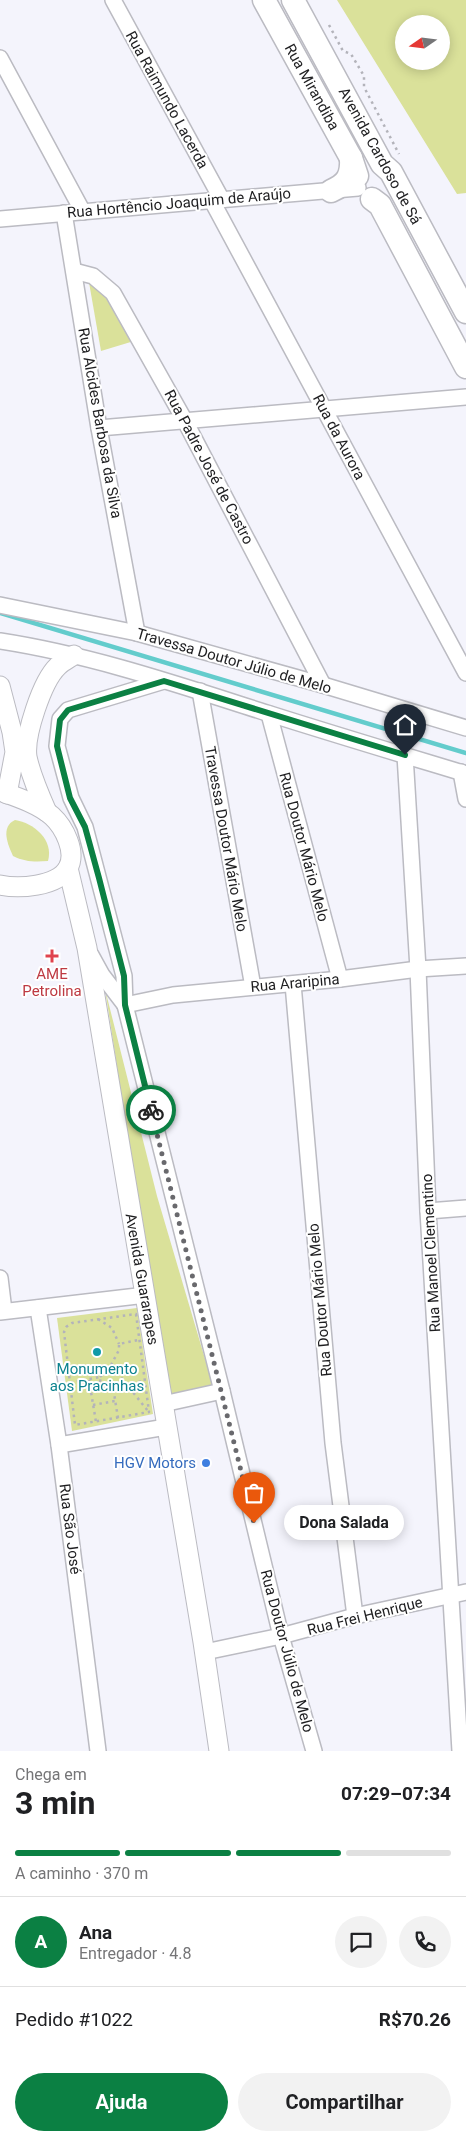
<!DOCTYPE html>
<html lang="pt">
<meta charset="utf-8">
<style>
:root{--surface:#fff;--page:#f2f2f2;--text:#202124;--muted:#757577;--line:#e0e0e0;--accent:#0b8043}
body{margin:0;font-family:Roboto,sans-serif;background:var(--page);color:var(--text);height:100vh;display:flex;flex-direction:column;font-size:19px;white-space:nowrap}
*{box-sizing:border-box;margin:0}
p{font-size:16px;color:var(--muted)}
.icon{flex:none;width:28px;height:28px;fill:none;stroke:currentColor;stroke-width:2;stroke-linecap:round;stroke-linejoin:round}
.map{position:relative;height:1751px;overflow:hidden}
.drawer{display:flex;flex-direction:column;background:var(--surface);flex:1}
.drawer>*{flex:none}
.needle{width:32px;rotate:256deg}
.tools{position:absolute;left:395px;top:15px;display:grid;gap:10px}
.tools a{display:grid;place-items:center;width:55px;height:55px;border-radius:50%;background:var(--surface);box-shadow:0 2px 12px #0003;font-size:25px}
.pin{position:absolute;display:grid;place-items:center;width:42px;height:42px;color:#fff;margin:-51px -21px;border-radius:50% 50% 50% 0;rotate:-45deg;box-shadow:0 0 5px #0007}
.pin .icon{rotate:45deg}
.courier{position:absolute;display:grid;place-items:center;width:50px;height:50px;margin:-25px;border:4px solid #0b8043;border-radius:50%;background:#fff;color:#222;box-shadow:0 1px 6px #0007}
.bubble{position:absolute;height:35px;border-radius:18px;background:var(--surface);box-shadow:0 2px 12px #0003;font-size:16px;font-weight:700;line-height:35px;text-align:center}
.summary em{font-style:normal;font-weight:700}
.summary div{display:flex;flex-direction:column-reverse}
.summary{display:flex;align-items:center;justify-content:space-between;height:85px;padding:0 15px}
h1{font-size:32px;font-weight:700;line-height:38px}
.bar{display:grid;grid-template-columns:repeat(4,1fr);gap:8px 5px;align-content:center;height:60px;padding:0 15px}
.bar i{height:6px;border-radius:4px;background:var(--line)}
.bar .selected{background:var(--accent)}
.bar p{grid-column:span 4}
.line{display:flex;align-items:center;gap:12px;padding:0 15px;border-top:1px solid var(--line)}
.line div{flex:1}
.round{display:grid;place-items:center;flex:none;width:52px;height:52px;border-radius:26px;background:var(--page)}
.action{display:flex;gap:10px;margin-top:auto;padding:10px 15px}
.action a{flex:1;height:58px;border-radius:30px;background:var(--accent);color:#fff;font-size:20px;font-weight:700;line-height:58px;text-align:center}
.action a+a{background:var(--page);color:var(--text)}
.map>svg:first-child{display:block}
.green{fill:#dae19a;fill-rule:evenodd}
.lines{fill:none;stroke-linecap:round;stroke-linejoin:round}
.stream{stroke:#63cccc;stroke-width:4.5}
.minor-casing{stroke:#bbbbc2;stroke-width:18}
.major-casing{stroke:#bbbbc2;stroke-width:21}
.highway-casing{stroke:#bbbbc2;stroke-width:25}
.path{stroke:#b3b3ba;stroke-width:2.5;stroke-dasharray:2.5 4;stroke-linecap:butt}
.minor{stroke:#fff;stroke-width:15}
.major{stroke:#fff;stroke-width:19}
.highway{stroke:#fff;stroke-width:22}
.done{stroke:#69696d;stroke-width:5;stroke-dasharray:0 9}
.route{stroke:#0b8043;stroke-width:6}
.health-dot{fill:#e0444e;stroke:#fff;stroke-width:2}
.culture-dot{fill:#0f9aa8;stroke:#fff;stroke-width:2}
.shop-dot{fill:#3f7fe0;stroke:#fff;stroke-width:2}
.labels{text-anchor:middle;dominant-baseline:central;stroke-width:4;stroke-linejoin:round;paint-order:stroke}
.street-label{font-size:15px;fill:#1e1e20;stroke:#fff}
.health-label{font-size:15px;fill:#be3a42;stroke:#fff}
.culture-label{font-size:15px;fill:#0d838f;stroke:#fff}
.shop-label{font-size:15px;fill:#366cbe;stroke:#fff;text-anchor:end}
</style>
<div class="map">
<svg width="466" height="1751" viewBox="0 0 466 1751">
<rect width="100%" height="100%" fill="#f4f4fc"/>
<g class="green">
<path d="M337,0H466V193L457,194ZM404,24H441V61H404Z"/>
<polygon points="93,268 102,273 134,341 101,351 87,271"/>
<path d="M15,820C34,823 54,840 48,861C35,862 25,862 13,856C8,845 0,827 15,820Z"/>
<polygon points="105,989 157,1196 213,1386 168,1396"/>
<polygon points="137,1308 153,1414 72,1431 57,1318"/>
</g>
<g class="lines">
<polyline class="stream" points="0,613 466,753"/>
<g class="minor-casing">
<g id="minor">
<polyline points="113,0 222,200"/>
<polyline points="0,58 83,212"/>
<polyline points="212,201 466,673"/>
<polyline points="64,213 99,428 137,633"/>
<polyline points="0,219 358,188"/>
<polyline points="74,271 93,276 113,293 185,421 323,685"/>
<polyline points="99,428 466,397"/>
<polyline points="0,605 137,633 323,685 466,728"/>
<path d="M0,641C91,655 179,685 267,713C333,734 400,754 466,774"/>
<polyline points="164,681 68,710 60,719 57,746 71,798 85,827 124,976 125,1005 222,1391 281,1636 314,1751"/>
<polyline points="200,691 253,987"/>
<polyline points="269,714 340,979"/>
<polyline points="405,755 418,969 428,1211 460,1751"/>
<polyline points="461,772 466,799"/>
<polyline points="91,955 102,975 125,1005"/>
<polyline points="293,984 333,1443 355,1616"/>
<polyline points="125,1005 173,995 340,979 418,969 466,966"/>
<polyline points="428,1211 466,1208"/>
<polyline points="0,1278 4,1311"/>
<polyline points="38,1308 59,1445 98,1751"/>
<polyline points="0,1312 146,1295"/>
<polyline points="163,1404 222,1391"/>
<polyline points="59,1445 166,1427"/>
<polyline points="205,1652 281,1636 355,1616 466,1592"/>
</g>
</g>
<g class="major-casing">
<g id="major">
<polyline points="0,686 12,732 15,752 7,794"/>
<path d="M0,791C17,797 38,804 52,816C64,827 77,852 68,868C57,887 18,889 0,885"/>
<path d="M47,812C39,794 31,776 27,757C24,736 42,681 58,666C62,662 68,659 74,655"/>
<polyline points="68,868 87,948 203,1642 219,1751"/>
</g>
</g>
<g class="highway-casing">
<g id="highway">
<polyline points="264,0 351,158 357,176"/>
<polyline points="293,0 382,164 391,172 466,312"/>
<path d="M331,191C347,184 352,176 351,158"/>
<polyline points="372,199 380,205 466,367"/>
</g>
</g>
<g class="path">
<polyline points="329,25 343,51 351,54 364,76 364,87 399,154"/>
<polygon points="136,1314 149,1412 75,1425 64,1332 66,1327 72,1323"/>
<polyline points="98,1319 112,1328 119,1344"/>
<polyline points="111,1365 119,1350 119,1344 138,1340"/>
<polyline points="100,1377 111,1365 148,1411"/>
<polyline points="89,1380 96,1422"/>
<polyline points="64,1384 100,1377 101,1390 113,1387 118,1418"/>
<polyline points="113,1387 143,1381"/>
<polyline points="93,1405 115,1401"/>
</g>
<use href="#minor" class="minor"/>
<use href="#major" class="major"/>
<use href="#highway" class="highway"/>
</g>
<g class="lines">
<polyline class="done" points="151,1110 254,1523"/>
<polyline class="route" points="151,1110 125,1005 124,976 99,878 85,827 70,798 57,746 60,720 68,710 164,681 405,755"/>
</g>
<path class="health-dot" d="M49.5 948.5h5v5h5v5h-5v5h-5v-5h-5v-5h5z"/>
<circle class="culture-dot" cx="97" cy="1352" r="5"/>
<circle class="shop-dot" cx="206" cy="1463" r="5"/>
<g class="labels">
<g class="street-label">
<text transform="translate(312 87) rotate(61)">Rua Mirandiba</text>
<text transform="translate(167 100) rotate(61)">Rua Raimundo Lacerda</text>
<text transform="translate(380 156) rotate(61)">Avenida Cardoso de Sá</text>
<text transform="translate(179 203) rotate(-5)">Rua Hortêncio Joaquim de Araújo</text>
<text transform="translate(100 423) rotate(80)">Rua Alcides Barbosa da Silva</text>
<text transform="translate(339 437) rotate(62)">Rua da Aurora</text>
<text transform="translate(209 467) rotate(62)">Rua Padre José de Castro</text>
<text transform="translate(234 661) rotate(16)">Travessa Doutor Júlio de Melo</text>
<text transform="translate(226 839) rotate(80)">Travessa Doutor Mário Melo</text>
<text transform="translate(304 847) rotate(75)">Rua Doutor Mário Melo</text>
<text transform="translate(295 983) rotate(-5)">Rua Araripina</text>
<text transform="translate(431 1253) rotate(-93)">Rua Manoel Clementino</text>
<text transform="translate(142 1279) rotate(80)">Avenida Guararapes</text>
<text transform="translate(320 1300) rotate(-95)">Rua Doutor Mário Melo</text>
<text transform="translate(70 1529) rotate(83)">Rua São José</text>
<text transform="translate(365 1616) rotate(-14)">Rua Frei Henrique</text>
<text transform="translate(287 1651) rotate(75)">Rua Doutor Júlio de Melo</text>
</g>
<g class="health-label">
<text x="52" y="974">AME<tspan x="52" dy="17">Petrolina</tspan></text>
</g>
<g class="culture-label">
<text x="97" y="1369">Monumento<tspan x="97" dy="17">aos Pracinhas</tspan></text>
</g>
<g class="shop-label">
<text x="196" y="1463">HGV Motors</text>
</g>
</g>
</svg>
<div class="tools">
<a><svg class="needle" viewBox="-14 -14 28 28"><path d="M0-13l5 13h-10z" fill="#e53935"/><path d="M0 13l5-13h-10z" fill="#757577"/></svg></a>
</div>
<div class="pin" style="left:254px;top:1523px;background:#ea580c"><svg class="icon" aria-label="bag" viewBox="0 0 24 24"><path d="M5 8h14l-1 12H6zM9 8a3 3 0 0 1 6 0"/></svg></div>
<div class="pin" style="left:405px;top:755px;background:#1f2937"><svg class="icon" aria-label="home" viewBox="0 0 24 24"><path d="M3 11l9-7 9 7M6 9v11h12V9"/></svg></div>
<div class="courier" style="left:151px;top:1110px"><svg class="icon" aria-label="bike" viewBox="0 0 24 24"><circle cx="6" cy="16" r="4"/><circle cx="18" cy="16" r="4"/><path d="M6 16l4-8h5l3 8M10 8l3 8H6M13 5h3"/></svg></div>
<div class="bubble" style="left:284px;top:1505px;width:120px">Dona Salada</div>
</div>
<section class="drawer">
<div class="summary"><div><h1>3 min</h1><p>Chega em</p></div><em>07:29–07:34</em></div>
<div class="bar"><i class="selected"></i><i class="selected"></i><i class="selected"></i><i></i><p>A caminho · 370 m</p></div>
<div class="line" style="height:90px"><b class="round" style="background:var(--accent);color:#fff">A</b><div><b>Ana</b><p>Entregador · 4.8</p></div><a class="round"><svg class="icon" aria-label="chat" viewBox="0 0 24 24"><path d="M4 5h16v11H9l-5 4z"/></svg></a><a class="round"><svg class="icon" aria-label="phone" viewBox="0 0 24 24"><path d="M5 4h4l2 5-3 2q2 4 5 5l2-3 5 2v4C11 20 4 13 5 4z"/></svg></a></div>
<div class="line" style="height:65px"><div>Pedido #1022</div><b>R$70.26</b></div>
<div class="action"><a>Ajuda</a><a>Compartilhar</a></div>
</section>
